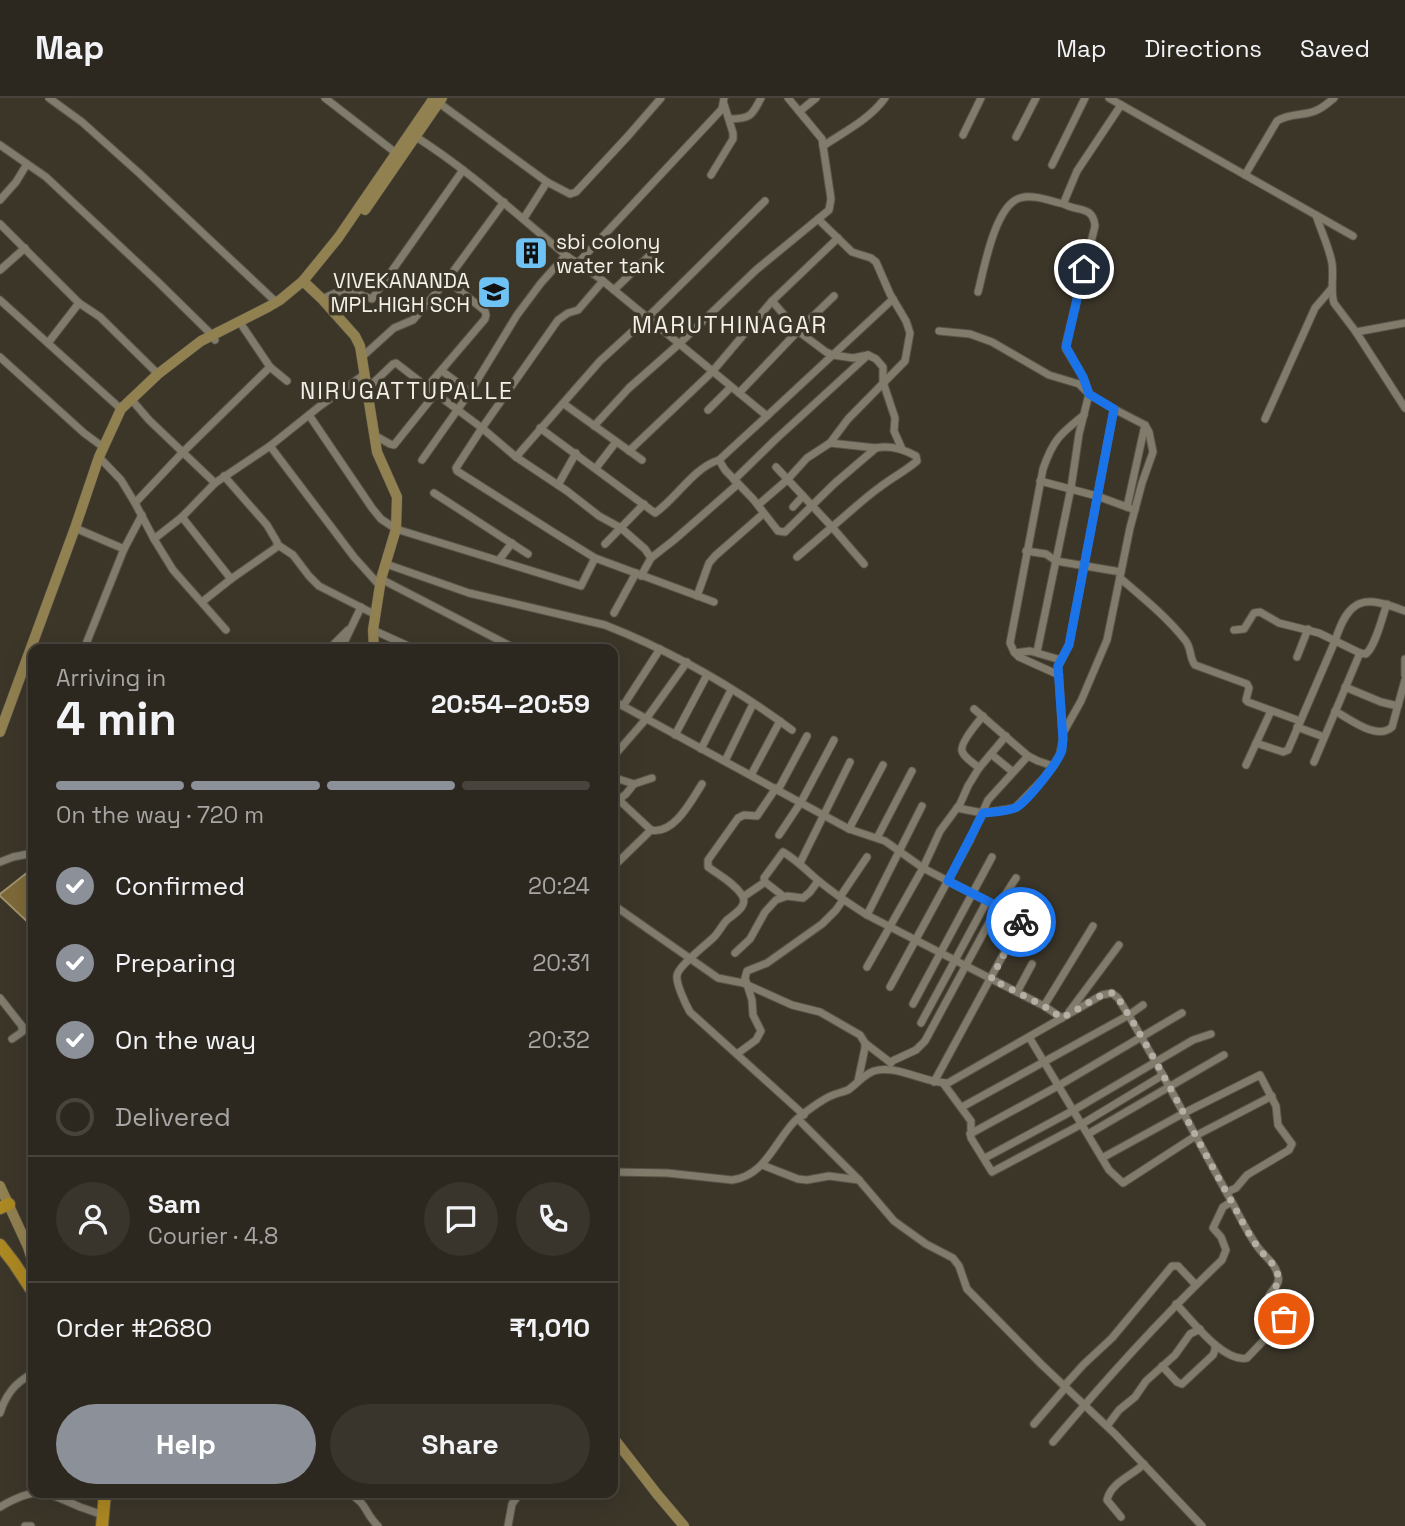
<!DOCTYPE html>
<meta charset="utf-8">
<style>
:root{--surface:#2d281f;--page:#39342c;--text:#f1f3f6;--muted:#a7a6a4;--line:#48443d;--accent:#8c9099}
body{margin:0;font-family:"Space Grotesk",sans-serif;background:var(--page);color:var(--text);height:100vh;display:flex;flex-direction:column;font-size:26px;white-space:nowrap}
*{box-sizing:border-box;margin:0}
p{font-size:23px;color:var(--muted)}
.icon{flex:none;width:38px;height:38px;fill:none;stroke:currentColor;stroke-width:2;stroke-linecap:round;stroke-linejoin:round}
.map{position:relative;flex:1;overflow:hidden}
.side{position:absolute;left:28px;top:546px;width:590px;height:854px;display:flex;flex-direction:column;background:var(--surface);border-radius:14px;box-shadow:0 7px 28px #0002,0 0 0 2px var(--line)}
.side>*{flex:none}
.pin{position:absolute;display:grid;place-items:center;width:60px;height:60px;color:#fff;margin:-30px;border:4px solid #fff;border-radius:50%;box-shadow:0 2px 7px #0007}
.courier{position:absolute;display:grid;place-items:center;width:70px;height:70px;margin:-35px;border:5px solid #1a73e8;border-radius:50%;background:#fff;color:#222;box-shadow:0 2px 9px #0007}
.headline em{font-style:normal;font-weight:700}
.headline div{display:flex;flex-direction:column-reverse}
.headline{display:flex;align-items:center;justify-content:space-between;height:119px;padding:0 28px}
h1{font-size:46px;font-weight:700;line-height:52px}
.bar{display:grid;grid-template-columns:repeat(4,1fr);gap:10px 7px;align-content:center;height:84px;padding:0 28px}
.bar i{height:9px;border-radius:5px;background:var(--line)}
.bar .current{background:var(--accent)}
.bar p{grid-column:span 4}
.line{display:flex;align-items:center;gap:18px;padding:0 28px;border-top:2px solid var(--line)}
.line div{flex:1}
.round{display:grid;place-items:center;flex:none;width:74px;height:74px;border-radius:37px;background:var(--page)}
ol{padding:0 28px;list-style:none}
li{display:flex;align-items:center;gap:21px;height:77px}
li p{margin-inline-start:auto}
li .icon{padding:7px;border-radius:50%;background:var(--accent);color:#fff;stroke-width:4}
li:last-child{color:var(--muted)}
li i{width:38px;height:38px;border:4px solid var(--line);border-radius:50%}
.cta{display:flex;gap:14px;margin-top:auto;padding:14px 28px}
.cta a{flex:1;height:80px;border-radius:42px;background:var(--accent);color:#fff;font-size:28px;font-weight:700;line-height:80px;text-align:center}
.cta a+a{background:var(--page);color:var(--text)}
header{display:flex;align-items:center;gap:42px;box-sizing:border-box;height:98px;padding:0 35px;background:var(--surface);border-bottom:2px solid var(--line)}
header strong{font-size:33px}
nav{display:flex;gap:38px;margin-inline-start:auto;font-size:24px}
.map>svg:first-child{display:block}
.water{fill:#7d6938;stroke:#a0926d;stroke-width:2}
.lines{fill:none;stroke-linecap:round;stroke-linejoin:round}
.minor-casing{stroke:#595449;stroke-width:9}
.secondary-casing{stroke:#595449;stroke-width:11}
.trunk-casing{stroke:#595449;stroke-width:14}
.minor{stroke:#817b6c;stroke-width:7}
.secondary{stroke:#918050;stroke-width:10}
.trunk{stroke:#ac8822;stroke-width:12}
.done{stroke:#b3afa5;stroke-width:7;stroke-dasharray:0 12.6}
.route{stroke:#1a73e8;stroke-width:9}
.labels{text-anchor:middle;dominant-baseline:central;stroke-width:7;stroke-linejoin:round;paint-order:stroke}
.poi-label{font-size:21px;fill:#f3f0e8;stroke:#3c3629;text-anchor:start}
.neighbourhood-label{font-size:23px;letter-spacing:2px;fill:#f3f0e8;stroke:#3c3629}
</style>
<header>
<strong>Map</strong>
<nav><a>Map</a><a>Directions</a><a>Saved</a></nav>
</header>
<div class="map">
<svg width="1405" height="1428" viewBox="0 0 1405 1428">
<rect width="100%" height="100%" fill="#3c3629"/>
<polygon class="water" points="33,770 33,829 0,798 0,796"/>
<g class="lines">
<g class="minor-casing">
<g id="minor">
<polyline points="49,0 82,24 139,75 276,204"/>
<polyline points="325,0 396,55"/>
<polyline points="1109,0 1353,138"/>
<polyline points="439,5 547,84 570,96 576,94 628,38 661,0"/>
<polyline points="800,13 816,0"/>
<path d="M729,21C750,21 752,18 761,0"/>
<path d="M413,37C469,72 517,117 567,158C579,167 592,174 603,183L767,318L719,362C693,370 677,400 655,415L540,330"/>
<polyline points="963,37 981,0"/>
<polyline points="1016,39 1036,0"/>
<polyline points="0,47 46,79 156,182 212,237 215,242"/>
<path d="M823,48C844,34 870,21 885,0"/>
<polyline points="1052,67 1085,0"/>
<polyline points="711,77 733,41 733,35 724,6"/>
<path d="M1245,77L1277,23C1289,15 1303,18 1315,13C1323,10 1328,5 1334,0"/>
<polyline points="0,102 16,84 27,66"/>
<path d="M1316,117C1321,133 1329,149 1332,165C1334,178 1330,193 1334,205L1356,234L1405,310"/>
<polyline points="524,120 547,84"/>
<polyline points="0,126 79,205 100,219 158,276"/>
<polyline points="577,166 722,11 724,0"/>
<polyline points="0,172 25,150"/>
<polyline points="447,182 485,213 486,217 485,221 427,289 482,330 516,359 567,393 599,418 621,430 645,451 651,460 641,478"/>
<polyline points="614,192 652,155"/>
<path d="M978,194C984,171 995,107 1020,100C1034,96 1050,103 1064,106"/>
<polyline points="322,201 345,191 372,201 463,72"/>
<polyline points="0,202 121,311"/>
<polyline points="772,203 798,233 826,254 833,257 853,260 868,257 876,261 883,269 883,284 895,320 894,333 902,351"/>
<polyline points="939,233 970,236 992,244 1049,277 1079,286 1089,296 1114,311 1145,327 1149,334 1153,354 1142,385 1130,430 1107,542 1081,603 1063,635"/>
<polyline points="1356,234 1405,225"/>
<polyline points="48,245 79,205"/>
<polyline points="363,258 394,230 413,222 447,182 504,104"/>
<polyline points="0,259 84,335 103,349"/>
<polyline points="270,269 287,283"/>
<polyline points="442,273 470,294"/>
<polyline points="367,291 393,266 396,265 427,289"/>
<polyline points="739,295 798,233 834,198"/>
<polyline points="131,301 149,322 215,385 270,348 354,459 380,488"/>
<polyline points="564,306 642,362"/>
<polyline points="708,312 731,289"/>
<polyline points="309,317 372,410 381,421 396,431 581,488 595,460 553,434 457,373 456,370 482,330 558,222 568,215 578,212 603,183"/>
<polyline points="767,318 893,201"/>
<polyline points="1265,321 1315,210 1332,190"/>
<polyline points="594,328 629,290 679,246 756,172 829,112 831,101 830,94 822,41 788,0"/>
<polyline points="374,337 390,346 394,347 435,296"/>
<polyline points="270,348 320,308 365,276"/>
<polyline points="629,353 712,274 772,203 838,140"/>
<polyline points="99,359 121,382 135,405 154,441 182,419 215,385"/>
<polyline points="516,359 600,263 647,220 765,103"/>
<polyline points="422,362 470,294 517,217 541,185 566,157"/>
<polyline points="719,362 725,372 753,401 778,433 785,434 835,385 876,350"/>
<path d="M776,369L832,429C848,416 863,401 880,389C893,379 904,374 917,363L916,358C903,351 890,347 876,350L830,345"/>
<polyline points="596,370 616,344"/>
<polyline points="734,382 776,341 868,257"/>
<polyline points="1040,383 1097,398 1135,412"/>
<polyline points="558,387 576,355"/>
<polyline points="434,395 528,456"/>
<polyline points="135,405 183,354 270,269 243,229"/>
<polyline points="758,407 787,382 807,360 830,345 848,321 905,263 910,235 906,223 890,196 876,164 871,160 852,154 818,121"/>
<polyline points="793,409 803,398"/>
<polyline points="1127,409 1145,327"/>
<polyline points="182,419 231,481 277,449 277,444 267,427 224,378"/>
<polyline points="75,430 124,451"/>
<polyline points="154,441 173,472 226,532"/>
<polyline points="605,446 644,406"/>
<polyline points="278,447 293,457 309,478 319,488 376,517"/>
<polyline points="1026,453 1046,456 1056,463 1121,474"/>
<polyline points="797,459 832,429 864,466"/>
<polyline points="595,460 714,504"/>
<polyline points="651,460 674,442 738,386"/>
<polyline points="499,462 512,445"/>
<path d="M386,466L469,495L605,527C671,553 734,589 792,632"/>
<path d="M1120,480C1142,499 1167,519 1185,542C1192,550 1189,560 1195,567L1247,586L1249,590L1246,602L1248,604L1300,623"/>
<polyline points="381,481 516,551"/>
<polyline points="697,498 709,465 715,458 763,416"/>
<polyline points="202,504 231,481"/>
<polyline points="614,515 636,475"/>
<polyline points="373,532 415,551"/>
<path d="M1234,532L1244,531L1254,515L1260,514L1279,525L1319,535L1360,555L1366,556C1376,547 1382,519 1387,506"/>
<polyline points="84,551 124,451 142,417"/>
<polyline points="329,551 348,532"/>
<polyline points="341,551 361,509"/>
<path d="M1037,554L1071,390L1079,336L1089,296L1083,279L1066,251V246L1095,128C1093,107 1077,114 1064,106V104L1077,73L1121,7"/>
<polyline points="1015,555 1030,553 1061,562"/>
<polyline points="1297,559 1308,531"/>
<polyline points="1405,561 1405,577"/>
<path d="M1059,577L1019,559L1014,554L1010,545L1043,371C1053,342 1060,336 1084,317"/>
<polyline points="1345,589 1381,604 1398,608"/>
<polyline points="612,602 849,731 885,743 923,770 1021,821 1021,824 934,984"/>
<polyline points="623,608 660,551"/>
<polyline points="974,611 1028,658 1038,663 1053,668"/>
<path d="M1335,613C1350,621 1377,643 1392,629L1405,582"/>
<polyline points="1297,629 1324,639"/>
<polyline points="675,637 707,577"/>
<path d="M1256,645L1283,654L1288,652L1335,543C1349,499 1364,497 1405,513"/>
<polyline points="701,651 731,592"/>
<polyline points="991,656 1013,674"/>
<polyline points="612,660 646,621 687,564"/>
<polyline points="725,663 753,606"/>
<polyline points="1314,664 1360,555"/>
<polyline points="1246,667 1271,613"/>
<path d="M979,670C974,665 964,660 962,653C960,645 977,625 983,618"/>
<polyline points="751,677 780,623"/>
<polyline points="612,679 634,686 626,696 612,707"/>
<polyline points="634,686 652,680"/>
<path d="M776,690L757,718L744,717L738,720L708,762V769C719,777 734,785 742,797C749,808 734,816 727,822C722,827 719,834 714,839C706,847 677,869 677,878C676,886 686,907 690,914L804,1017"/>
<polyline points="778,692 807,638"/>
<path d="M619,702L651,732C674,737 691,703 702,686"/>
<polyline points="957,710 983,715 1015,710 1044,680 1053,668 1060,656 1063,641 1058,568 1069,547 1114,311"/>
<polyline points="849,731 883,667"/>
<polyline points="779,737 801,704 834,642"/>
<polyline points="877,740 912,673"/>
<polyline points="0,764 13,759 33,755"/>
<polyline points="800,765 850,664"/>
<polyline points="612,770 651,732"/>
<path d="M783,798L765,784L764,780L783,754C795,761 803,769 813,778C830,793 848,805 867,817L1044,908L1062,920"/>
<polyline points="743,799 765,784"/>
<polyline points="840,799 867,759"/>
<polyline points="612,806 718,880 743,885 792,907 820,914 860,937 865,945 865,950 858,983"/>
<polyline points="867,817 922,708"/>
<polyline points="735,855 750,841 765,814 776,802 787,798 803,800 810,794 818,783"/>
<polyline points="867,869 923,770 940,733 960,706 968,688 979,670 1006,638"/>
<polyline points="890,889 970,742 988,702 1028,658"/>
<polyline points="1017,894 1032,866"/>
<polyline points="0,900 22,928 22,934 12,941"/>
<polyline points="913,906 992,759"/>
<polyline points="1044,908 1093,828"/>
<polyline points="1069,914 1119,847"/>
<polyline points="921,925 987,803"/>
<polyline points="1029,939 1109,1072 1123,1085 1197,1037 1272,998"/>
<polyline points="865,945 891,965"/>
<polyline points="737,956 756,942 761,933 753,917 752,902 745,880 747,873 767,865 822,826 836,812 843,802"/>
<polyline points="890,964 916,952 925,943 998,808 1016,780"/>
<polyline points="943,985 971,1023 971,1040 992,1074 1082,1026 1163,977"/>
<polyline points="962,1009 1129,917 1143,907"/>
<polyline points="798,1021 859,1082 894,1123 926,1146 953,1160 959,1168 967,1191 1041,1266 1115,1336 1202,1428"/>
<polyline points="970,1036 1058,988 1182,915"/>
<polyline points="1088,1036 1224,957"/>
<polyline points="985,1060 1074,1012 1193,942 1211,936"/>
<polyline points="1102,1060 1184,1015 1260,977 1276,1008 1278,1027 1292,1046 1289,1052 1247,1077 1236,1090 1227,1094"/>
<polyline points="762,1067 798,1081 807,1082 829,1078 859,1082"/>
<path d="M612,1074L667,1075L732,1082C764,1078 774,1046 793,1025C799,1018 824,1000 833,997C838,995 843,994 848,992C857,986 863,977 874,973C896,966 924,985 948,985L1102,897L1112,895L1118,900C1160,967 1194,1037 1233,1106C1241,1121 1249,1138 1260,1152C1267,1160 1276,1167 1278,1178C1281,1187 1270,1192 1268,1201L1283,1216L1284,1221L1247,1260C1223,1265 1192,1222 1176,1206"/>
<polyline points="1162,1268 1177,1284 1182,1286 1213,1257 1215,1252 1215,1247"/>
<polyline points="1064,1288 1084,1266 1112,1240 1172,1168 1178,1168 1196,1187"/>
<path d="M0,1315C6,1296 15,1285 33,1275"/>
<polyline points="1034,1326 1066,1289"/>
<polyline points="1107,1328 1119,1312 1135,1299 1146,1283 1175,1257 1190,1236 1200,1231"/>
<path d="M1053,1344C1106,1281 1162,1219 1222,1162L1226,1152L1221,1139L1213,1130L1223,1109L1231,1104"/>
<path d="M348,1395C368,1405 364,1415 378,1428"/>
<path d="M0,1409C36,1388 44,1393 80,1409"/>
<polyline points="83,1410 103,1417"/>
<path d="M1121,1419L1107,1402C1111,1384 1132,1378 1144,1366"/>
<polyline points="25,1428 31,1428"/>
<polyline points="508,1428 512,1406 520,1395"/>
</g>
</g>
<g class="secondary-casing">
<g id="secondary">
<polyline points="365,112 442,0"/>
<polyline points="303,183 322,201 355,238 360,248 377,354 397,399 396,431 381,481 373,532 374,551"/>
<polyline points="0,634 75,430 99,359 121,311 158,276 201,243 268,209 280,202 303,183 338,140 434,0"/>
<polyline points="0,1088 28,1149 33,1165"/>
<polyline points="612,1338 657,1396 684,1428"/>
</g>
</g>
<g class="trunk-casing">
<g id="trunk">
<polyline points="0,1110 9,1106"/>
<polyline points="0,1147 14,1165 33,1194"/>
<polyline points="102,1428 105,1395"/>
</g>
</g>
<use href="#minor" class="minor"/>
<use href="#secondary" class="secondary"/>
<use href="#trunk" class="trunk"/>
</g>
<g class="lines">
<path class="done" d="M1021,824L991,881L1044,908L1062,920L1102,897L1112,895L1118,900C1160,966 1194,1037 1233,1106C1241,1121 1249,1138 1260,1152C1267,1160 1276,1167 1278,1178C1281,1187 1270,1193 1268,1201L1283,1216L1284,1221"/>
<path class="route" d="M1021,824L1019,819L948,783L983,715C993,714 1008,714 1017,709C1028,702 1058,665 1062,652C1062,650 1063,643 1063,641L1058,568L1069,547L1114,311L1089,296L1083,279L1066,249L1084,171"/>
</g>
<defs>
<g id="building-square" transform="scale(1.75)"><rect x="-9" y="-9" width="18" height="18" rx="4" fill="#6fc2f4" stroke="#3c3629"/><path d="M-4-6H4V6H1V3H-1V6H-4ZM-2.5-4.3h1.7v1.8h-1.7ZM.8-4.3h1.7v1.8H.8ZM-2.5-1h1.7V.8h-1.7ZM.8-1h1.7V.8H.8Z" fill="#111"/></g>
<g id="school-square" transform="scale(1.75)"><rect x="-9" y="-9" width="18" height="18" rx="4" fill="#6fc2f4" stroke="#3c3629"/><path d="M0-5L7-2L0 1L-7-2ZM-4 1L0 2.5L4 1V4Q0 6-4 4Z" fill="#111"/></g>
</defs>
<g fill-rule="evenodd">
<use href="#building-square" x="531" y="155"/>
<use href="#school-square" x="494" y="194"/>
</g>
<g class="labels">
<g class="poi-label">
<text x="556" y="143">sbi colony<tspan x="556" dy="24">water tank</tspan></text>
<text x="470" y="182" text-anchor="end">VIVEKANANDA<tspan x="470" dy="24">MPL.HIGH SCH</tspan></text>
</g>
<g class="neighbourhood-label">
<text x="730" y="227">MARUTHINAGAR</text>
<text x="407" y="293">NIRUGATTUPALLE</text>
</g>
</g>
</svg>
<div class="pin" style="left:1284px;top:1221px;background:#ea580c"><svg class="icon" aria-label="bag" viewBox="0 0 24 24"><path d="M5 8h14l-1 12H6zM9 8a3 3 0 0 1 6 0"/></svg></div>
<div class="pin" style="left:1084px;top:171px;background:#1f2937"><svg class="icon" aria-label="home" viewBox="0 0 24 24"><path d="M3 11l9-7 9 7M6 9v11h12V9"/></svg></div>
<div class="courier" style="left:1021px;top:824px"><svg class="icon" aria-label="bike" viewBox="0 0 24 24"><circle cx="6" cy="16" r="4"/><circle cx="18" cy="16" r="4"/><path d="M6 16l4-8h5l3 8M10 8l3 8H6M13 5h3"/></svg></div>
<section class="side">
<div class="headline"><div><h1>4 min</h1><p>Arriving in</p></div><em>20:54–20:59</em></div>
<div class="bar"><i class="current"></i><i class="current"></i><i class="current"></i><i></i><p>On the way · 720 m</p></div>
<ol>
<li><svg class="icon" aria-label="check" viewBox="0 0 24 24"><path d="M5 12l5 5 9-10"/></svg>Confirmed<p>20:24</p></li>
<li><svg class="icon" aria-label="check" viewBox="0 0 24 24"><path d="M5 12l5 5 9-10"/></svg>Preparing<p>20:31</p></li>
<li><svg class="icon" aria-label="check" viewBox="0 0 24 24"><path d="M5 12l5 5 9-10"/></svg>On the way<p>20:32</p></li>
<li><i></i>Delivered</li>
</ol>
<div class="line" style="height:126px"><a class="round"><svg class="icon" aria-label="person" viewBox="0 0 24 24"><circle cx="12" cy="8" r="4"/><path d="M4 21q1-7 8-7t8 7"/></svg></a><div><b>Sam</b><p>Courier · 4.8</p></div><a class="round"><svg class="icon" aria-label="chat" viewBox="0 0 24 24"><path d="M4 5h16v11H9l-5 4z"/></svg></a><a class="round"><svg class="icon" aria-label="phone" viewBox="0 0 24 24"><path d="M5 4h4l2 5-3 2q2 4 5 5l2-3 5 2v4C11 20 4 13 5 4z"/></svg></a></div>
<div class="line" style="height:91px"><div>Order #2680</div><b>₹1,010</b></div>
<div class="cta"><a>Help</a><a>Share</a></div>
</section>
</div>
